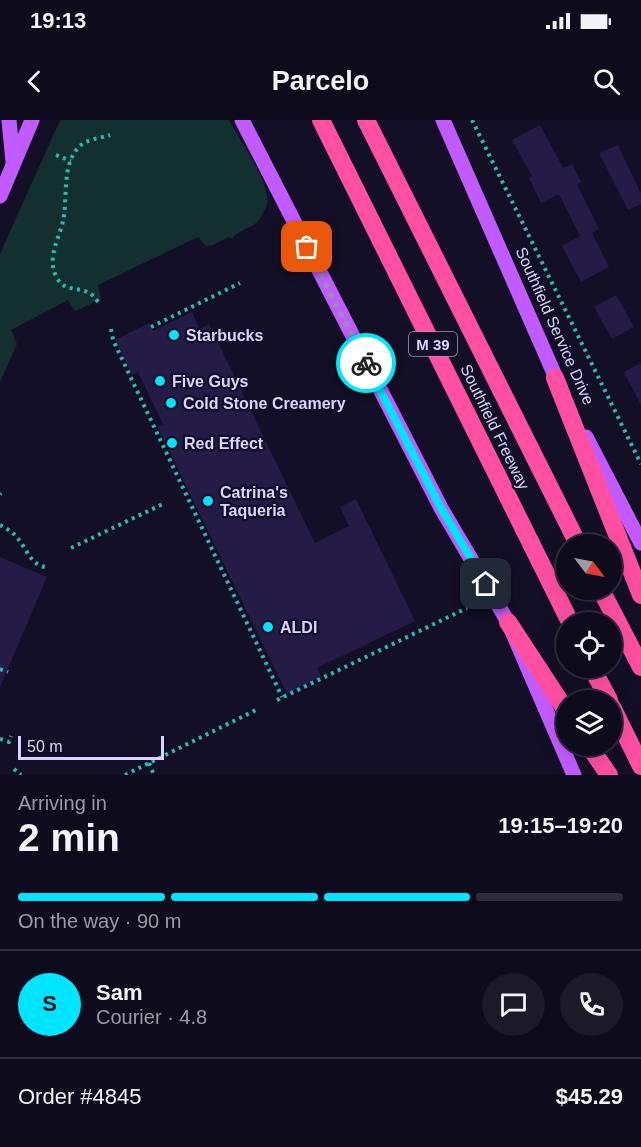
<!DOCTYPE html>
<meta charset="utf-8">
<style>
:root{--surface:#0e0b1c;--page:#1c1929;--text:#f1f3f6;--muted:#9b9ba3;--line:#2e2b3b;--accent:#00e5ff}
body{margin:0;font-family:Arial,sans-serif;background:var(--page);color:var(--text);height:100vh;display:flex;flex-direction:column;font-size:22px;white-space:nowrap}
*{box-sizing:border-box;margin:0}
p{font-size:20px;color:var(--muted)}
.icon{flex:none;width:33px;height:33px;fill:none;stroke:currentColor;stroke-width:2;stroke-linecap:round;stroke-linejoin:round}
.map{position:relative;height:655px;overflow:hidden}
.sheet{display:flex;flex-direction:column;background:var(--surface);flex:1}
.sheet>*{flex:none}
.needle{width:39px;rotate:122deg}
.tools{position:absolute;left:556px;top:414px;display:grid;gap:12px}
.tools a{display:grid;place-items:center;width:66px;height:66px;border-radius:50%;background:var(--surface);box-shadow:0 6px 24px #0002,0 0 0 2px var(--line);font-size:30px}
.scale{position:absolute;left:18px;bottom:15px;width:146px;box-sizing:border-box;padding-left:6px;border:3px solid #d9d4ff;border-top:0;font-size:16px;line-height:21px;white-space:nowrap;color:#d9d4ff;-webkit-text-stroke:4px #130f26;paint-order:stroke}
.pin{position:absolute;display:grid;place-items:center;width:51px;height:51px;color:#fff;margin:-26px;border-radius:12px;box-shadow:0 3px 9px #0006}
.courier{position:absolute;display:grid;place-items:center;width:60px;height:60px;margin:-30px;border:4px solid #00e5ff;border-radius:50%;background:#fff;color:#222;box-shadow:0 2px 8px #0007}
.overview em{font-style:normal;font-weight:600}
.overview div{display:flex;flex-direction:column-reverse}
.overview{display:flex;align-items:center;justify-content:space-between;height:102px;padding:0 18px}
h1{font-size:39px;font-weight:600;line-height:45px}
.bar{display:grid;grid-template-columns:repeat(4,1fr);gap:9px 6px;align-content:center;height:72px;padding:0 18px}
.bar i{height:8px;border-radius:4px;background:var(--line)}
.bar .on{background:var(--accent)}
.bar p{grid-column:span 4}
.line{display:flex;align-items:center;gap:15px;padding:0 18px;border-top:2px solid var(--line)}
.line div{flex:1}
.round{display:grid;place-items:center;flex:none;width:63px;height:63px;border-radius:32px;background:var(--page)}
.status{display:flex;justify-content:space-between;align-items:center;height:42px;padding:0 30px;background:var(--surface);direction:ltr}
.status svg{height:16px;fill:currentColor}
header{display:flex;justify-content:space-between;align-items:center;height:78px;padding:0 18px;background:var(--surface);font-size:27px;font-weight:600}
.map>svg:first-child{display:block}
.green{fill:#12302f}
.building{fill:#241b47}
.lines{fill:none;stroke-linecap:round;stroke-linejoin:round}
.path{stroke:#2fb8b0;stroke-width:4;stroke-dasharray:3 4.5;stroke-linecap:butt}
.major{stroke:#c25bff;stroke-width:15}
.highway{stroke:#ff4fa3;stroke-width:18}
.done{stroke:#948fb3;stroke-width:6;stroke-dasharray:0 10.8}
.route{stroke:#00e5ff;stroke-width:8}
.poi-dot{fill:#00e5ff;stroke:#130f26;stroke-width:2}
.labels{text-anchor:middle;dominant-baseline:central;stroke-width:4.5;stroke-linejoin:round;paint-order:stroke}
.shield{fill:#130f26;stroke:#9e99be;stroke-width:1.5}
.shield-label{font-size:15px;font-weight:bold;fill:#d9d4ff}
.street-label{font-size:16px;fill:#d9d4ff;stroke:#130f26}
.poi-label{font-size:16px;font-weight:bold;fill:#d9d4ff;stroke:#130f26;text-anchor:start}
</style>
<div class="status"><b>19:13</b><svg viewBox="0 0 49 12"><path d="M0 12V9h3v3zM5 12V6h3v6zM10 12V3h3v9zM15 12V0h3v12zM26 1h20v11H26zM47 4h2v5h-2z"/></svg></div>
<header><svg class="icon" aria-label="back" viewBox="0 0 24 24"><path d="M15 5l-7 7 7 7"/></svg>Parcelo<svg class="icon" aria-label="search" viewBox="0 0 24 24"><circle cx="10" cy="10" r="6"/><path d="M15 15l6 6"/></svg></header>
<div class="map">
<svg width="641" height="655" viewBox="0 0 641 655">
<rect width="100%" height="100%" fill="#130f26"/>
<path class="green" d="M60,0H229C240,20 263,53 267,75C269,84 263,94 258,101C251,109 237,110 232,119L229,117L213,125L206,126L198,117L98,165L101,179L76,191L73,189L68,180L11,210L17,224L0,262V134Z"/>
<g class="building">
<polygon points="540,5 563,48 572,44 581,62 577,65 599,109 592,113 609,147 581,162 562,126 580,116 559,74 541,83 529,58 532,56 512,20"/>
<polygon points="618,25 641,74 641,84 628,90 599,33"/>
<polygon points="616,175 634,207 612,219 594,187"/>
<polygon points="192,192 200,209 209,204 315,423 349,406 340,387 356,379 415,501 317,548 321,557 287,574 157,306 163,304 138,252 132,255 115,220 149,203 153,211"/>
<polygon points="641,243 641,285 624,252"/>
<polygon points="0,437 47,457 0,567"/>
</g>
<g class="lines">
<g class="path">
<polyline points="472,0 641,344"/>
<polyline points="56,35 71,41"/>
<path d="M98,182C86,162 67,176 57,158C46,139 59,119 63,101C68,79 61,43 80,26C87,19 101,18 110,15"/>
<polyline points="151,207 240,163"/>
<polyline points="111,209 113,220 282,577"/>
<polyline points="0,374 1,373"/>
<path d="M0,405C7,409 15,413 19,420C28,431 32,448 49,447"/>
<polyline points="71,428 165,383"/>
<polyline points="0,549 8,552"/>
<polyline points="277,580 467,488"/>
<polyline points="0,619 9,622 11,616"/>
<polyline points="149,643 154,655"/>
<polyline points="14,649 21,655"/>
<polyline points="125,655 256,590"/>
</g>
<g class="major">
<polyline points="9,0 13,42"/>
<polyline points="242,0 441,388 508,502 574,655"/>
<polyline points="443,0 560,267"/>
<polyline points="0,76 32,0"/>
<polyline points="586,317 641,423"/>
</g>
<g class="highway">
<polyline points="321,0 570,502"/>
<polyline points="366,0 578,424"/>
<polyline points="555,258 641,475"/>
<polyline points="601,470 641,547"/>
<polyline points="508,502 567,592"/>
<polyline points="592,548 609,580"/>
<polyline points="612,587 641,646"/>
<polyline points="589,626 609,655"/>
</g>
</g>
<g class="lines">
<polyline class="done" points="307,127 366,243"/>
<polyline class="route" points="366,243 441,388 486,464"/>
</g>
<g class="poi-dot">
<circle cx="174" cy="215" r="6"/>
<circle cx="160" cy="261" r="6"/>
<circle cx="171" cy="283" r="6"/>
<circle cx="172" cy="323" r="6"/>
<circle cx="208" cy="381" r="6"/>
<circle cx="268" cy="507" r="6"/>
</g>
<g class="labels">
<rect class="shield" x="409" y="212" width="48" height="24" rx="4.5"/>
<g class="shield-label">
<text x="433" y="224">M 39</text>
</g>
<g class="street-label">
<text transform="translate(555 206) rotate(66)">Southfield Service Drive</text>
<text transform="translate(495 307) rotate(64)">Southfield Freeway</text>
</g>
<g class="poi-label">
<text x="186" y="215">Starbucks</text>
<text x="172" y="261">Five Guys</text>
<text x="183" y="283">Cold Stone Creamery</text>
<text x="184" y="323">Red Effect</text>
<text x="220" y="372">Catrina's<tspan x="220" dy="18">Taqueria</tspan></text>
<text x="280" y="507">ALDI</text>
</g>
</g>
</svg>
<div class="tools">
<a><svg class="needle" viewBox="-14 -14 28 28"><path d="M0-13l5 13h-10z" fill="#e53935"/><path d="M0 13l5-13h-10z" fill="#9b9ba3"/></svg></a>
<a><svg class="icon" aria-label="locate" viewBox="0 0 24 24"><circle cx="12" cy="12" r="6"/><path d="M12 2v4M12 18v4M2 12h4M18 12h4"/></svg></a>
<a><svg class="icon" aria-label="layers" viewBox="0 0 24 24"><path d="M12 4l9 5-9 5-9-5zM3 14l9 5 9-5"/></svg></a>
</div>
<div class="scale">50 m</div>
<div class="pin" style="left:307px;top:127px;background:#ea580c"><svg class="icon" aria-label="bag" viewBox="0 0 24 24"><path d="M5 8h14l-1 12H6zM9 8a3 3 0 0 1 6 0"/></svg></div>
<div class="pin" style="left:486px;top:464px;background:#1f2937"><svg class="icon" aria-label="home" viewBox="0 0 24 24"><path d="M3 11l9-7 9 7M6 9v11h12V9"/></svg></div>
<div class="courier" style="left:366px;top:243px"><svg class="icon" aria-label="bike" viewBox="0 0 24 24"><circle cx="6" cy="16" r="4"/><circle cx="18" cy="16" r="4"/><path d="M6 16l4-8h5l3 8M10 8l3 8H6M13 5h3"/></svg></div>
</div>
<section class="sheet">
<div class="overview"><div><h1>2 min</h1><p>Arriving in</p></div><em>19:15–19:20</em></div>
<div class="bar"><i class="on"></i><i class="on"></i><i class="on"></i><i></i><p>On the way · 90 m</p></div>
<div class="line" style="height:108px"><b class="round" style="background:var(--accent);color:#111">S</b><div><b>Sam</b><p>Courier · 4.8</p></div><a class="round"><svg class="icon" aria-label="chat" viewBox="0 0 24 24"><path d="M4 5h16v11H9l-5 4z"/></svg></a><a class="round"><svg class="icon" aria-label="phone" viewBox="0 0 24 24"><path d="M5 4h4l2 5-3 2q2 4 5 5l2-3 5 2v4C11 20 4 13 5 4z"/></svg></a></div>
<div class="line" style="height:78px"><div>Order #4845</div><b>$45.29</b></div>
</section>
